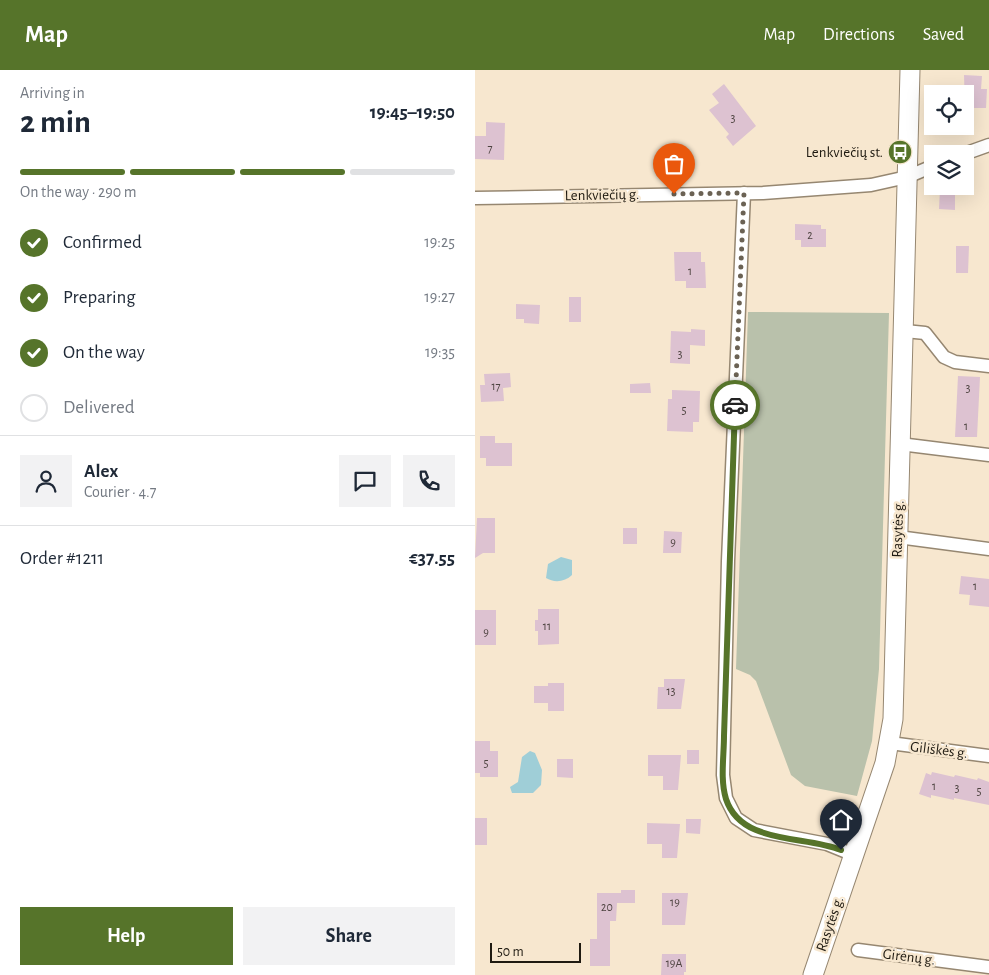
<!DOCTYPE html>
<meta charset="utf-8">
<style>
:root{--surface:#fff;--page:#f2f2f3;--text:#1f2937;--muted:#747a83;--line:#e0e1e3;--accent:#56742a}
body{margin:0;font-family:"Alegreya Sans",sans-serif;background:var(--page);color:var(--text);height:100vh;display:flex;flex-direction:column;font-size:19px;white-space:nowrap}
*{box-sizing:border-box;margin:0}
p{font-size:16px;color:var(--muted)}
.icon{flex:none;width:28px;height:28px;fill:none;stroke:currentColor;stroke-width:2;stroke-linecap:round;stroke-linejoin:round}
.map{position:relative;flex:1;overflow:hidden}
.side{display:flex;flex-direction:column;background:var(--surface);width:475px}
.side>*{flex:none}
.controls{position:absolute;left:449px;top:15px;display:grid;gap:10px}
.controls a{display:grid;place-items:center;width:50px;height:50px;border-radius:0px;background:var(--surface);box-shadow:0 5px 20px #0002;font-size:25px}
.scale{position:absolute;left:15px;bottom:12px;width:91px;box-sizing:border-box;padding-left:5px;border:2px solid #1f1a11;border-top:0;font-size:14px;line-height:18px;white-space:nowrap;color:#1f1a11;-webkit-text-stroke:4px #f7e7cf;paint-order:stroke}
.pin{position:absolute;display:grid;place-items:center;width:42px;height:42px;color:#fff;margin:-51px -21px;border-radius:50% 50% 50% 0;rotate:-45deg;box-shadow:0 0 5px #0007}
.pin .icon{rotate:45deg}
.courier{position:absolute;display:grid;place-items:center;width:50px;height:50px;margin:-25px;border:4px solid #56742a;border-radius:50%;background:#fff;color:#222;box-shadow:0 1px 6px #0007}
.headline em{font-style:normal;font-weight:700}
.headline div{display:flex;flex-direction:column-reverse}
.headline{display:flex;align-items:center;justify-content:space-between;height:85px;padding:0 20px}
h1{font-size:32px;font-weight:700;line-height:38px}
.bar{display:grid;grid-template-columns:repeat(4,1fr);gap:8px 5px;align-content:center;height:60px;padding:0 20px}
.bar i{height:6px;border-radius:4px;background:var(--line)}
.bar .selected{background:var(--accent)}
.bar p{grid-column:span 4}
.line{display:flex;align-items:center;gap:12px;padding:0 20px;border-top:1px solid var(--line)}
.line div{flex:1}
.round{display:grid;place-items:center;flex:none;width:52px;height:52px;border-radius:0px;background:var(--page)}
ol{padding:0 20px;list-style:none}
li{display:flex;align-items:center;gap:15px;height:55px}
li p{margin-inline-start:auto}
li .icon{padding:5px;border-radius:50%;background:var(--accent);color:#fff;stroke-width:4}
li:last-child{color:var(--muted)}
li i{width:28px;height:28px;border:2px solid var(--line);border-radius:50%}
.action{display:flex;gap:10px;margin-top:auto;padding:10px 20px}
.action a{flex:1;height:58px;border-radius:0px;background:var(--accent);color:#fff;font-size:20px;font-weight:700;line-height:58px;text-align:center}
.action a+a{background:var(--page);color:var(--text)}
header{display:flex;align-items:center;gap:30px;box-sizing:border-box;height:70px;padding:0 25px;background:var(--accent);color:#fff}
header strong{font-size:24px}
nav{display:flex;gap:28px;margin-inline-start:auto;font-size:18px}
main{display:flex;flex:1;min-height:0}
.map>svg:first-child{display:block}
.green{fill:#b9c1ab}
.water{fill:#9fced7}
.building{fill:#ddc2d1}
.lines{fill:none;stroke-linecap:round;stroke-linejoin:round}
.minor-casing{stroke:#968771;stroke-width:15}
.secondary-casing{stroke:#968771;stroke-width:21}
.minor{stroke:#fff;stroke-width:12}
.secondary{stroke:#fff;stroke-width:19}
.done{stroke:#6b6254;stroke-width:5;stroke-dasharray:0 9}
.route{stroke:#56742a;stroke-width:6}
.labels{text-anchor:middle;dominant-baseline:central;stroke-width:5;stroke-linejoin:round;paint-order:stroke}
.number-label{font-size:12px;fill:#4e4441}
.poi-label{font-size:15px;fill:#1f1a11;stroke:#f7e7cf;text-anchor:end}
.street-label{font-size:15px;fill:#1f1a11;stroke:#f7e7cf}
</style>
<header>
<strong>Map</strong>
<nav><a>Map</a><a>Directions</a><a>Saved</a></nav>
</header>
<main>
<section class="side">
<div class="headline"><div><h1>2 min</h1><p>Arriving in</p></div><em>19:45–19:50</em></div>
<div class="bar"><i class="selected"></i><i class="selected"></i><i class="selected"></i><i></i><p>On the way · 290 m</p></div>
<ol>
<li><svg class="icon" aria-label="check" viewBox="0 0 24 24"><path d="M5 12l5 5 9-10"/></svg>Confirmed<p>19:25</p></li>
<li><svg class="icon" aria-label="check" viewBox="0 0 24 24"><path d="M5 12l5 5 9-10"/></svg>Preparing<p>19:27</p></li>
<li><svg class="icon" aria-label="check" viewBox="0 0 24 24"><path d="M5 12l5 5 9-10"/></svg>On the way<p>19:35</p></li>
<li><i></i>Delivered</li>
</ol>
<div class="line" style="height:90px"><a class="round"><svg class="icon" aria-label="person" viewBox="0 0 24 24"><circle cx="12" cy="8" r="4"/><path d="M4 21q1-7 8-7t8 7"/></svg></a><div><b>Alex</b><p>Courier · 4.7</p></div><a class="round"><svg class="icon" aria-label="chat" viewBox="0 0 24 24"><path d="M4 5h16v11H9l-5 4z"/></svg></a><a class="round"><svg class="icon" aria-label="phone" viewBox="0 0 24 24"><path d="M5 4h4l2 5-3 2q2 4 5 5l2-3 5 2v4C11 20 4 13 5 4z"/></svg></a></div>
<div class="line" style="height:65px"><div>Order #1211</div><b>€37.55</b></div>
<div class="action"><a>Help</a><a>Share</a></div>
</section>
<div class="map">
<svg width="514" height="905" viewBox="0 0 514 905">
<rect width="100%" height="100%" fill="#f7e7cf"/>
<polygon class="green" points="273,242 414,243 404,599 397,671 382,726 330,716 316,705 281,611 275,605 261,599"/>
<g class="water">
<path d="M86,487L97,490V505C90,512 79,513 71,508L73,494Z"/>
<polygon points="55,681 60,683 67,700 66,715 58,723 37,723 35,717 43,712 47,687"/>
</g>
<g class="building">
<polygon points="489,5 507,6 506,19 512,19 511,38 490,38"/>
<polygon points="249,14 281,56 258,76 251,67 254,64 234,40 244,33 237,24"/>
<polygon points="11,52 30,53 29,90 0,89 0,66 11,66"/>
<polygon points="465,119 480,119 480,140 464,139"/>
<polygon points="320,154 346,155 346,159 351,159 351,177 326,177 326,170 320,170"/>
<polygon points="481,176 494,176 493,203 481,203"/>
<polygon points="199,182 226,182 226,192 230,192 231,218 211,218 211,211 200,211"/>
<rect x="94" y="227" width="12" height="25"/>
<polygon points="41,234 65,235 64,254 49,253 49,249 41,249"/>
<polygon points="216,259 230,260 230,276 215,275 215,294 195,293 196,261 216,262"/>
<polygon points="35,303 36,317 28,318 29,331 6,332 5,315 10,315 9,304"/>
<polygon points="483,306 505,307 502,367 480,367"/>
<polygon points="175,313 176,323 155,323 155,314"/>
<polygon points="197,320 225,321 224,352 218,352 218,362 192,361 193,329 197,329"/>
<polygon points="5,366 20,366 20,373 37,373 37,396 11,396 11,388 5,388"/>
<polygon points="2,448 20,448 20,483 8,483 0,488"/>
<rect x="148" y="458" width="14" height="16"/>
<polygon points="189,461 207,462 206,483 188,483"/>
<polygon points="486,506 514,509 514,537 494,535 495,525 484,524"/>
<polygon points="63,539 84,539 84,574 63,575 63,561 60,561 60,550 63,550"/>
<rect x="0" y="540" width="21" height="35"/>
<polygon points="189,609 210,609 206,639 182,639 183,617 189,617"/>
<polygon points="73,613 89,613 89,641 73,641 73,633 59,633 59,616 73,616"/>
<polygon points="0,671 15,671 15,681 23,681 23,707 5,707 5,703 0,703"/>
<rect x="212" y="680" width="12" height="14"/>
<polygon points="173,685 206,685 203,720 188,720 188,706 173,706"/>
<polygon points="82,689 98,689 98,708 82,707"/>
<polygon points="457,702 479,707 480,705 502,710 503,708 514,712 514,735 479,728 479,730 456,725 456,728 444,724 451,703 456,705"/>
<rect x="0" y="748" width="12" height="27"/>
<polygon points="211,749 226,749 225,764 211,763"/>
<polygon points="172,753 205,754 202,788 187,788 187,774 172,774"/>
<polygon points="146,820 160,820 160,833 142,833 141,851 135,851 135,896 115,896 115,869 122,869 122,823 146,823"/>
<polygon points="187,823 213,823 210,855 187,855"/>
<polygon points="187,884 211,884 211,902 209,902 209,905 186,905"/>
</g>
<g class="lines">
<g class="minor-casing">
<g id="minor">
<polyline points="489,84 514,75"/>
<polyline points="269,123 253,491 248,705 251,728 261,748 279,760 352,774 379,785"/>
<polyline points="0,128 288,123 396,115 432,107 458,96"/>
<polyline points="430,261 450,263 469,287 480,292 514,296"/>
<polyline points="425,374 514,385"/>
<polyline points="423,467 514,479"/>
<polyline points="415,673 514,686"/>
<polyline points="383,880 514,897"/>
</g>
</g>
<g class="secondary-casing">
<polyline id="secondary" points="338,905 410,693 418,649 435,0"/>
</g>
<use href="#minor" class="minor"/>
<use href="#secondary" class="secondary"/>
</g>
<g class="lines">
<polyline class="done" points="199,124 269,123 260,335"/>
<path class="route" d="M260,335L249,666C249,686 245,710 251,729C266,775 329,765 366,780"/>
</g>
<defs>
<g id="bus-disc" transform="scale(1.25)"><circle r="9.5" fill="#56742a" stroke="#f7e7cf"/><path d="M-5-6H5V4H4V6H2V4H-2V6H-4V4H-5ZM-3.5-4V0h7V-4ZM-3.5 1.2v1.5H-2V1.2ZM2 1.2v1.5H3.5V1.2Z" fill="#fff"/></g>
</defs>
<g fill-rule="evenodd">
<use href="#bus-disc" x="425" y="82"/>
</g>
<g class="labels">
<g class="number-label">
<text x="258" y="48">3</text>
<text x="15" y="78">7</text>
<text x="335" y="165">2</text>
<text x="215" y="201">1</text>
<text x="205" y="284">3</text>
<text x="21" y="316">17</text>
<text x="493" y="318">3</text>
<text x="209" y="340">5</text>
<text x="491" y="356">1</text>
<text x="198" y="472">9</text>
<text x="500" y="516">1</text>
<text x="72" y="556">11</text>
<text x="11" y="562">9</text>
<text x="196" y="621">13</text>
<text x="11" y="693">5</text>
<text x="459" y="716">1</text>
<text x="482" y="718">3</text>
<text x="504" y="721">5</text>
<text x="200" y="832">19</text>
<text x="132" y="837">20</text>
<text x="199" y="893">19A</text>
</g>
<g class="poi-label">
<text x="408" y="82">Lenkviečių st.</text>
</g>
<g class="street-label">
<text transform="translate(127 125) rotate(-1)">Lenkviečių g.</text>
<text transform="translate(423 459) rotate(-88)">Rasytės g.</text>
<text transform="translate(464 680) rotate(7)">Giliškės g.</text>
<text transform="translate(355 854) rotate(-71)">Rasytės g.</text>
<text transform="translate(434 887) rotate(7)">Girėnų g.</text>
</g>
</g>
</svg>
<div class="controls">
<a><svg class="icon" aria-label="locate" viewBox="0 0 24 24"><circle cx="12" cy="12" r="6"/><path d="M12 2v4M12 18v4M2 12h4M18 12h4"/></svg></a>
<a><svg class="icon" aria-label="layers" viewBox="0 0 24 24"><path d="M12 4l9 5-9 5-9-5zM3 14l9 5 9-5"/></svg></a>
</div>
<div class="scale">50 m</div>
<div class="pin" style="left:199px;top:124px;background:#ea580c"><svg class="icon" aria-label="bag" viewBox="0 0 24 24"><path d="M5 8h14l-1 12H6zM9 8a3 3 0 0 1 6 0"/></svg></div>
<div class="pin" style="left:366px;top:780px;background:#1f2937"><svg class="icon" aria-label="home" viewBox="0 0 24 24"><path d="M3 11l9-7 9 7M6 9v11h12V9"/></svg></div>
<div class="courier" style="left:260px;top:335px"><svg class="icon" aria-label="car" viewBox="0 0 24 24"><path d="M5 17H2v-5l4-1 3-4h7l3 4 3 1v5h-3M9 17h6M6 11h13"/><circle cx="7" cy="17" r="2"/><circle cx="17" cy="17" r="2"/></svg></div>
</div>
</main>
